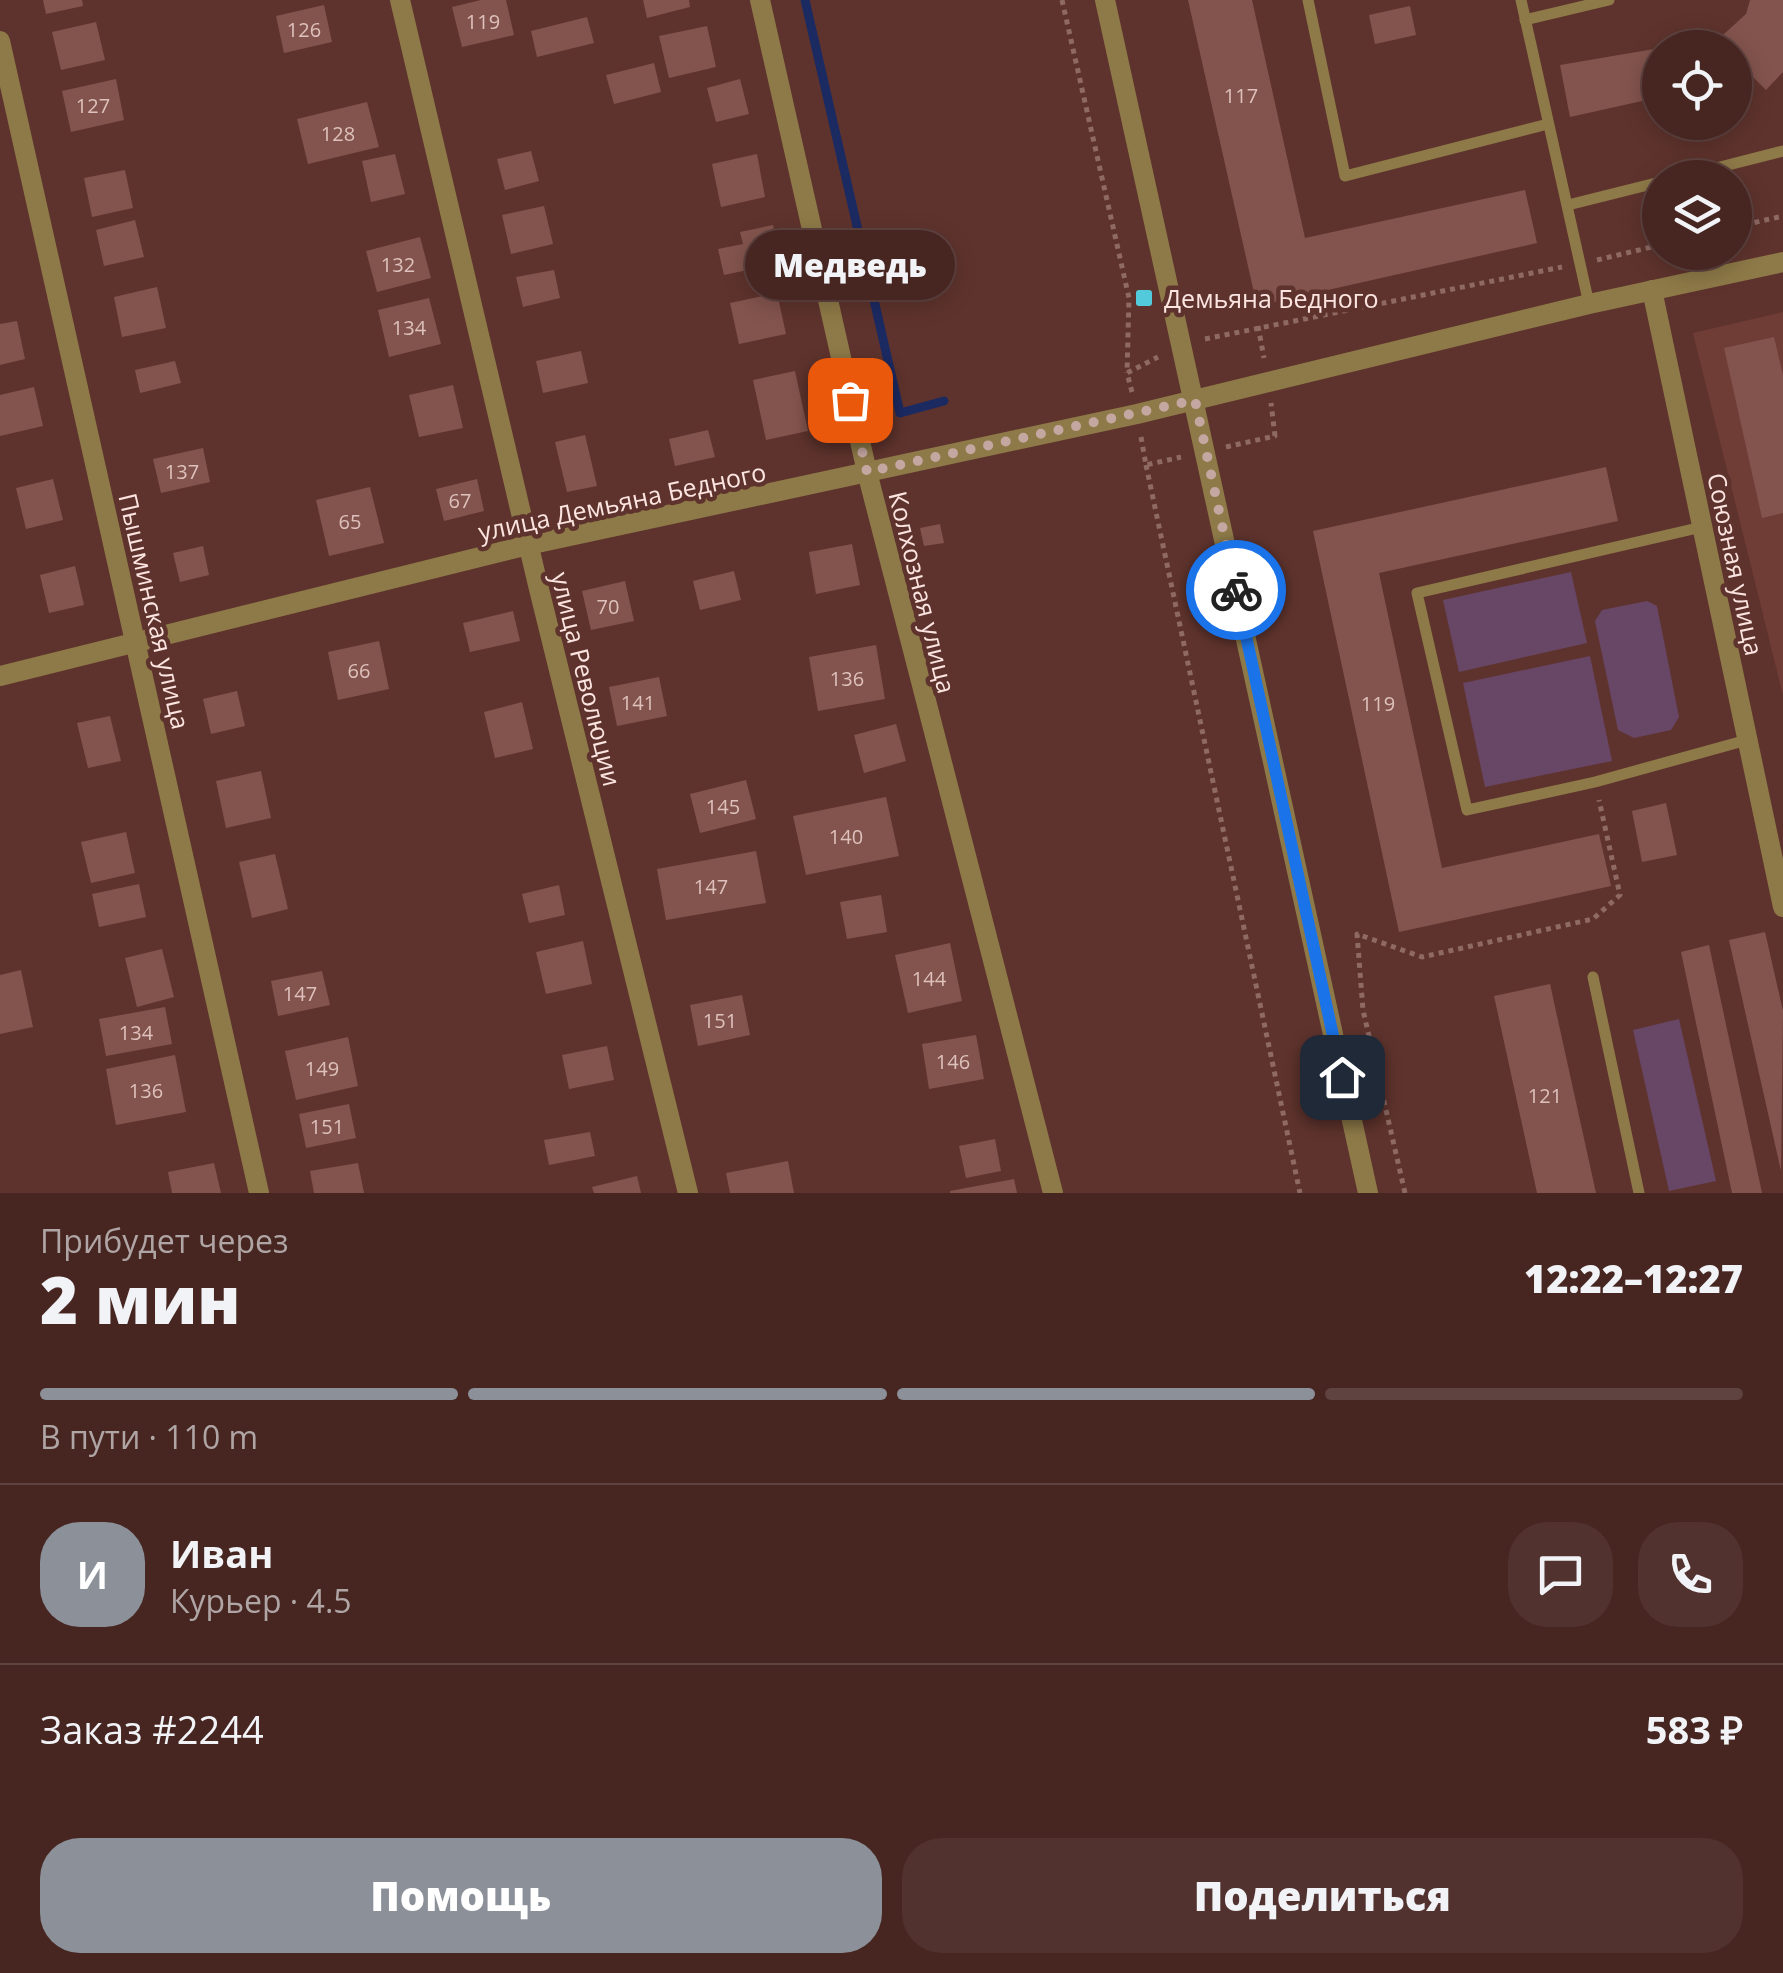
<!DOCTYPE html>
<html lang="ru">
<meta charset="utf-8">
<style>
:root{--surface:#472622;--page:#51322f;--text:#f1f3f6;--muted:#b0a5a5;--line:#5f4340;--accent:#8c9099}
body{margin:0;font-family:"Open Sans",sans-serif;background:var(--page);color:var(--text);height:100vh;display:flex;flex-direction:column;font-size:38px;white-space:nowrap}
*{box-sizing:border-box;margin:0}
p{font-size:32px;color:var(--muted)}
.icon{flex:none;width:55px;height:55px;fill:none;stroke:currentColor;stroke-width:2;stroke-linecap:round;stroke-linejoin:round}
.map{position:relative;height:1193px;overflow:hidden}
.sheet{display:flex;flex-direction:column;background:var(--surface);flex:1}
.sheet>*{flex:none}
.fabs{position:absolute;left:1642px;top:30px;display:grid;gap:20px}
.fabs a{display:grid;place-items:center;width:110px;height:110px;border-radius:50%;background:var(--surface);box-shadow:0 5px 25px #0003,0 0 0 2px var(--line);font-size:50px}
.pin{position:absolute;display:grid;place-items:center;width:85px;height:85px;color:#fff;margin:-42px;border-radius:20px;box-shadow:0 5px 15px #0006}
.courier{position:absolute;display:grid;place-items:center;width:100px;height:100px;margin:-50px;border:8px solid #1a73e8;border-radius:50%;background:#fff;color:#222;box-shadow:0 2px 12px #0007}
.bubble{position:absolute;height:70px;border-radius:35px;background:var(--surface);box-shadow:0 5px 25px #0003,0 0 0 2px var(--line);font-size:32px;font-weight:800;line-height:70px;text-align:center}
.headline em{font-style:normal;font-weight:800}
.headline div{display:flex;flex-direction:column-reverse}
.headline{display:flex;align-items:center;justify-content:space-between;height:170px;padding:0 40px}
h1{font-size:65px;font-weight:800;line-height:75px}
.bar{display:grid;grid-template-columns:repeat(4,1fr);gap:15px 10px;align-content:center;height:120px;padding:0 40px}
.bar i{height:12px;border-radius:8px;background:var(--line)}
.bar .selected{background:var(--accent)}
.bar p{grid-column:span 4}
.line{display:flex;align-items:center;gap:25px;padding:0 40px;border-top:2px solid var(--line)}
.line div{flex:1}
.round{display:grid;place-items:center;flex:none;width:105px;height:105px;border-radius:40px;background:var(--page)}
.cta{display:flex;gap:20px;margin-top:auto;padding:20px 40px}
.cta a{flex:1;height:115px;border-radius:40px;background:var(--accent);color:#fff;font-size:40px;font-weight:800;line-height:115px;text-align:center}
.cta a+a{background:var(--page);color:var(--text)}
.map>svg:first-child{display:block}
.built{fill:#6f3c36}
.green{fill:#684666}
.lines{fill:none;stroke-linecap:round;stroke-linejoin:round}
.stream{stroke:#1c2a62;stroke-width:9}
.building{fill:#83544d}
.path{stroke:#8f6a64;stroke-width:5;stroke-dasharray:5 5;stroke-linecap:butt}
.service{stroke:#8e7a48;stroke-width:11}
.minor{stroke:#8e7a48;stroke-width:20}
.tertiary{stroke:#8e7a48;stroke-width:20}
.done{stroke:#c5a7a2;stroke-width:10;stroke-dasharray:0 18}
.route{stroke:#1a73e8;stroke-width:12}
.poi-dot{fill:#53cadc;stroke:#5f332d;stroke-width:4}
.labels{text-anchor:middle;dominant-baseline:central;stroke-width:9;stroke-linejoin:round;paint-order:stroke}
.number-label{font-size:20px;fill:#dec1bc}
.poi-label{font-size:25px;fill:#fce5e1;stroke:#5f332d;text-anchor:start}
.street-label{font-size:25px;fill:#fce5e1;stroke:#5f332d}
</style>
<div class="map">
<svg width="1783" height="1193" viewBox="0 0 1783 1193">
<rect width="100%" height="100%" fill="#5f332d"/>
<polygon class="built" points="1783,312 1783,695 1693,333"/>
<g class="green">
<polygon points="1571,572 1587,643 1459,672 1443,600"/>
<polygon points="1647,601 1657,606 1679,717 1671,730 1634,738 1618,730 1595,621 1602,610"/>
<polygon points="1590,656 1612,761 1485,787 1463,683"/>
<polygon points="1679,1019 1716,1181 1669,1191 1633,1030"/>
</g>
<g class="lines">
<polyline class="stream" points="805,0 900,413 944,401"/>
</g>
<g class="building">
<polygon points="43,0 82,0 83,6 46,14"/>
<polygon points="481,0 506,0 514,35 462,47 452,7"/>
<polygon points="643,0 689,0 690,7 647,18"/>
<polygon points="1188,0 1252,0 1305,238 1525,190 1537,243 1257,306"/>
<polygon points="1750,0 1783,0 1783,72 1766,90 1752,76 1735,80 1735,48 1663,48 1724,34 1746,14"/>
<polygon points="324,5 332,42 284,53 276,16"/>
<polygon points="1410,6 1416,35 1375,44 1369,15"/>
<polygon points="587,17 594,43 537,57 531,31"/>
<polygon points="96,22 105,60 61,70 52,32"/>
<polygon points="707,26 716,67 669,78 659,36"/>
<polygon points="1660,48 1660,97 1570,117 1560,65"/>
<polygon points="654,63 661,92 614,104 606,75"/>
<polygon points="116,79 124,120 71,132 62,91"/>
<polygon points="740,79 749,114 716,122 707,88"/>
<polygon points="367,102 379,147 308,164 297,119"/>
<polygon points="531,151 539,181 505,190 497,159"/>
<polygon points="395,154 405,194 371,202 362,161"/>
<polygon points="757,154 765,197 721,207 712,164"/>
<polygon points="125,170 133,208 92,217 84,178"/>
<polygon points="544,206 553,244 511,254 502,215"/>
<polygon points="135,220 144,257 104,266 96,230"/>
<polygon points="773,225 781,263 724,275 718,249 743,244 740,232"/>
<polygon points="420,237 431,278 377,292 366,251"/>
<polygon points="554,270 560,298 523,307 516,277"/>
<polygon points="157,287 166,328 122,337 114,297"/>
<polygon points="777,293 786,334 739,344 730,303"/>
<polygon points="429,298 441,344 389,357 378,310"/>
<polygon points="17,321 25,359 0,365 0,324"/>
<polygon points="1774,337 1783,375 1783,513 1762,518 1724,348"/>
<polygon points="581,351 588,383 543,393 536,361"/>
<polygon points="175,361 181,383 140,393 135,370"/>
<polygon points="795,371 808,431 766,440 753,380"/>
<polygon points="453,385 463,428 419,437 409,395"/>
<polygon points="34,387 43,426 0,436 0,395"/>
<polygon points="708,430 715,457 675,466 669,439"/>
<polygon points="585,435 597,486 567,492 555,442"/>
<polygon points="203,448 210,482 161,493 153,459"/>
<polygon points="1606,467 1618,521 1379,573 1442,868 1599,834 1611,886 1399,932 1313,531"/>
<polygon points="53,479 63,520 26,529 16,488"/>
<polygon points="477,479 484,511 444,521 436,489"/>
<polygon points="370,487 384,543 329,556 316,500"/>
<polygon points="940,524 944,543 924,546 920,528"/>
<polygon points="852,544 860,585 816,594 809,552"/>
<polygon points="203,546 209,575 180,582 173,553"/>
<polygon points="75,566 84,605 49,613 40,575"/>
<polygon points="734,571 741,600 700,610 693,581"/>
<polygon points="625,581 634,621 591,630 582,591"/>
<polygon points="513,611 520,641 470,652 463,623"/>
<polygon points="379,641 389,689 338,700 328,652"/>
<polygon points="876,645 885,699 818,711 809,657"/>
<polygon points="659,677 667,716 617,726 609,687"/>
<polygon points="237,691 245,726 211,734 203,699"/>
<polygon points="522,702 533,749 495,758 484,712"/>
<polygon points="110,716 121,761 88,768 77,723"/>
<polygon points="896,724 906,761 864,773 854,735"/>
<polygon points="261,771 271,818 226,828 216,781"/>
<polygon points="746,780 756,819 700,833 690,794"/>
<polygon points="886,797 899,856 806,875 793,816"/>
<polygon points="1666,803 1677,855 1642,862 1632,811"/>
<polygon points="126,832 135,873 91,883 81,842"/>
<polygon points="756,851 766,903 666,920 657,869"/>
<polygon points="275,854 288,909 252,918 239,862"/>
<polygon points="139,884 146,917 99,927 92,894"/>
<polygon points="559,885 565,915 529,923 522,894"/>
<polygon points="881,895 887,932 847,939 840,902"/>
<polygon points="1765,932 1783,1011 1781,1171 1729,940"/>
<polygon points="583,941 592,984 546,994 536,952"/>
<polygon points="950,943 962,1001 908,1013 895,955"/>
<polygon points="1709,945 1762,1193 1732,1193 1681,952"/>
<polygon points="162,949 174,997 137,1007 125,958"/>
<polygon points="21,970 33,1027 0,1034 0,975"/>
<polygon points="322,971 330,1005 278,1016 271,981"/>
<polygon points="1550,984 1596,1193 1537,1193 1494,996"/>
<polygon points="742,995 750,1035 698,1046 690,1005"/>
<polygon points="165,1007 172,1044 106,1056 99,1019"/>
<polygon points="976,1035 984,1079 929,1089 922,1044"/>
<polygon points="348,1037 358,1086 296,1100 285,1051"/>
<polygon points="607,1046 614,1080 569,1089 562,1055"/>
<polygon points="175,1055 186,1112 116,1125 106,1069"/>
<polygon points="349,1104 356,1138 306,1148 299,1114"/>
<polygon points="590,1132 595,1156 549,1165 544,1140"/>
<polygon points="995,1139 1001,1171 966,1178 959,1146"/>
<polygon points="788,1161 794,1193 730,1193 726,1173"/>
<polygon points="214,1163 221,1193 172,1193 168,1172"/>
<polygon points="358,1163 364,1193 314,1193 310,1171"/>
<polygon points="637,1176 641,1193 594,1193 592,1187"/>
<polygon points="1014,1179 1017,1193 950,1193 950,1191"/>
</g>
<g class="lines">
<g class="path">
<polyline points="1062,0 1129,298 1127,373"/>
<polyline points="1735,227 1783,216"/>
<polyline points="1597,260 1660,245"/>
<polyline points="1258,326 1264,358"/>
<polyline points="1205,339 1562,267"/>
<polyline points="1132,392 1127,373 1158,357"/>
<polyline points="1141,437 1146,465 1181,457"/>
<polyline points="1226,447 1275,436 1271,403"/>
<polyline points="1146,465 1300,1193"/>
<polyline points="1405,1193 1363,1010 1357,934 1422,957 1593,919 1620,895 1599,800"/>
</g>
<g class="service">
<polyline points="1308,0 1345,176 1548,124"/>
<polyline points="1521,0 1589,304"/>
<polyline points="1525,20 1609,0"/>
<polyline points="1677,178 1783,151"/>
<polyline points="1568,205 1660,182"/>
<polyline points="1702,527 1417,593 1467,810 1595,782 1747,740"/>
<polyline points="1593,977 1639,1193"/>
</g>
<g class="minor">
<polyline points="400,0 538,585 688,1193"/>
<polyline points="760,0 867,472 1053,1193"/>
<polyline points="0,41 259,1193"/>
<polyline points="1652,290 1783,907"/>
<polyline points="0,676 528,545 1137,414 1589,304 1783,262"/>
</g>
<polyline class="tertiary" points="1105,0 1368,1193"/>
</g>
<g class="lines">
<polyline class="done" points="850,400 867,472 1195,400 1236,590"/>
<polyline class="route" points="1236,590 1342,1077"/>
</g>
<rect class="poi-dot" x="1134" y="288" width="20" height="20" rx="5"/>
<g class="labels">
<g class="number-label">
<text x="483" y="21">119</text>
<text x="304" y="29">126</text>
<text x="1241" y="95">117</text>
<text x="93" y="105">127</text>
<text x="338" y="133">128</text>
<text x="398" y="264">132</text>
<text x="409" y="327">134</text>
<text x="182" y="471">137</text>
<text x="460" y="500">67</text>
<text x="350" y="521">65</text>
<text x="608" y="606">70</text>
<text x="359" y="670">66</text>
<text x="847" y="678">136</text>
<text x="638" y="702">141</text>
<text x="1378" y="703">119</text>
<text x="723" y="806">145</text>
<text x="846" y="836">140</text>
<text x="711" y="886">147</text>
<text x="929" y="978">144</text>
<text x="300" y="993">147</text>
<text x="720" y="1020">151</text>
<text x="136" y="1032">134</text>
<text x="953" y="1061">146</text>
<text x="322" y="1068">149</text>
<text x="146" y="1090">136</text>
<text x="1545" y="1095">121</text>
<text x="327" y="1126">151</text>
</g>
<g class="poi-label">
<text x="1164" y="298">Демьяна Бедного</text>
</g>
<g class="street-label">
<text transform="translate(622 501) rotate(-12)">улица Демьяна Бедного</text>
<text transform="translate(1736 564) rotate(78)">Союзная улица</text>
<text transform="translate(923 592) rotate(76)">Колхозная улица</text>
<text transform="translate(155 611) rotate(77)">Пышминская улица</text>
<text transform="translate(587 679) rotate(76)">улица Революции</text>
</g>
</g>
</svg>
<div class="fabs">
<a><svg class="icon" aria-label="locate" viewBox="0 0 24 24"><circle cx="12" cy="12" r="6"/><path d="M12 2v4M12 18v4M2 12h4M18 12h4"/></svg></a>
<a><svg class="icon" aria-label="layers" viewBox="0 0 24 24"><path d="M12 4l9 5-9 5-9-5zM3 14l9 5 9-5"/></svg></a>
</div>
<div class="pin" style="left:850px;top:400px;background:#ea580c"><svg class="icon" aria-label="bag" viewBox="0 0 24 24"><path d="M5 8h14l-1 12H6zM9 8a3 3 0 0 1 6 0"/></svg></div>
<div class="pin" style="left:1342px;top:1077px;background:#1f2937"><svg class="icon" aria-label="home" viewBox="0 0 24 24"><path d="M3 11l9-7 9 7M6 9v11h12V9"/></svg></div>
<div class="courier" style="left:1236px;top:590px"><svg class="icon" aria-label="bike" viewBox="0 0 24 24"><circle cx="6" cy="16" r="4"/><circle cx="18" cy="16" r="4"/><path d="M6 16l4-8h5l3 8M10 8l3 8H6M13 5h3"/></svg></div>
<div class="bubble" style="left:745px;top:230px;width:210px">Медведь</div>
</div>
<section class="sheet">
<div class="headline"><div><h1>2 мин</h1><p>Прибудет через</p></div><em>12:22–12:27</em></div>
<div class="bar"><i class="selected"></i><i class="selected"></i><i class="selected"></i><i></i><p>В пути · 110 m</p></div>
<div class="line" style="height:180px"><b class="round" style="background:var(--accent);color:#fff">И</b><div><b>Иван</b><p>Курьер · 4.5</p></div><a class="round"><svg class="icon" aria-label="chat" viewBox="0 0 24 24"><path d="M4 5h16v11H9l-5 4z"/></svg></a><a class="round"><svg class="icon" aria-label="phone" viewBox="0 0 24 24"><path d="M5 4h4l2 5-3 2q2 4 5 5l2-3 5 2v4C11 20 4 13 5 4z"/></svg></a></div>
<div class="line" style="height:130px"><div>Заказ #2244</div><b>583 ₽</b></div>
<div class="cta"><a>Помощь</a><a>Поделиться</a></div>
</section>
